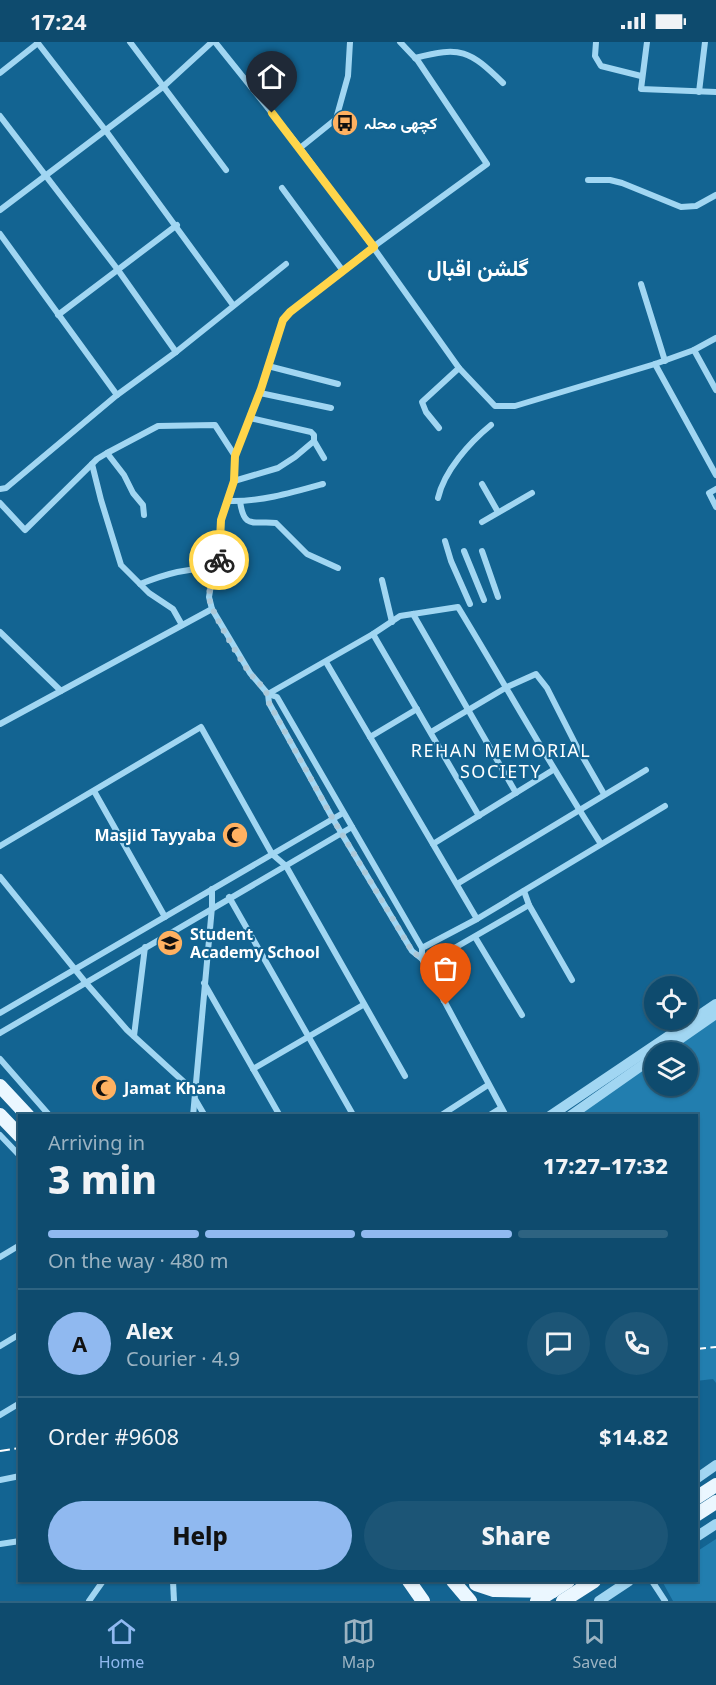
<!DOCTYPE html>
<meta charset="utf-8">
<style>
:root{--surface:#0e4b6e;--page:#1c5576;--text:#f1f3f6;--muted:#9bb3c2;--line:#2e6381;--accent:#90b9f0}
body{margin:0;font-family:"Noto Sans",Vazirmatn,sans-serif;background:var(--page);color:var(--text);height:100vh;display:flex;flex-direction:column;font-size:22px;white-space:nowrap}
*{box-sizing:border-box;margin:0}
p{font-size:20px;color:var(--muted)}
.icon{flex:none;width:33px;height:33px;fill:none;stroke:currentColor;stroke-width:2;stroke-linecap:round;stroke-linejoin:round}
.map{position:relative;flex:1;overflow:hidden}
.panel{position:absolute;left:18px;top:1072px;width:680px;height:468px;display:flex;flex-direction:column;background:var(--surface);border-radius:0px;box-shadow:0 2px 4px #0004,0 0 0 2px var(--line)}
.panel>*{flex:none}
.fabs{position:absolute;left:644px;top:934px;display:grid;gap:12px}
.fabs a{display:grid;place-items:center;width:54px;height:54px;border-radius:50%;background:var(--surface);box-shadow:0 2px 4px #0004,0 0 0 2px var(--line);font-size:30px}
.pin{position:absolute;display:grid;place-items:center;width:51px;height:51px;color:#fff;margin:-62px -26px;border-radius:50% 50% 50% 0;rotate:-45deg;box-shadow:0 0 6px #0007}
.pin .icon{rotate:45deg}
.courier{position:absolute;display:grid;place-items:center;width:60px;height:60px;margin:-30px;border:4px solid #ffd54a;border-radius:50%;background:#fff;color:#222;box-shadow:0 2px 8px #0007}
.overview em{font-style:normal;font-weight:800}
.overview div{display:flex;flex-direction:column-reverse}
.overview{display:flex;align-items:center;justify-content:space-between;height:102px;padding:0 30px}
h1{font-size:39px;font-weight:800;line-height:45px}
.bar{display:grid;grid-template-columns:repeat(4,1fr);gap:9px 6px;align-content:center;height:72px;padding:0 30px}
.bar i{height:8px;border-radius:4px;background:var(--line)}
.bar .current{background:var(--accent)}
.bar p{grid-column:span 4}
.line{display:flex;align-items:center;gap:15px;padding:0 30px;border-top:2px solid var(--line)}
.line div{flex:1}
.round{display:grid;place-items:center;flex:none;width:63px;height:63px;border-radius:32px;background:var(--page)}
.cta{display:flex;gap:12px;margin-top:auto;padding:12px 30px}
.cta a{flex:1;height:69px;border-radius:36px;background:var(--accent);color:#111;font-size:24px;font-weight:800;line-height:69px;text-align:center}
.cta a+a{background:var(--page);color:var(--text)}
.status{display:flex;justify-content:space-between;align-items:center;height:42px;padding:0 30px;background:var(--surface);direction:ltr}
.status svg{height:16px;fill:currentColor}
.tab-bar{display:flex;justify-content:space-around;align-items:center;height:84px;border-top:2px solid var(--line);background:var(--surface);font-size:16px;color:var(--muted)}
.tab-bar a{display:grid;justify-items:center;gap:3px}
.tab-bar .current{color:var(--accent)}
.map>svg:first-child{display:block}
.green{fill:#227eaf}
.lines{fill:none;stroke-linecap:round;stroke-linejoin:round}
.minor{stroke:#a1d6f2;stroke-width:6}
.tertiary{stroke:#a1d6f2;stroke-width:10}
.primary{stroke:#ebf7ff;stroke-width:14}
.rail{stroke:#fff;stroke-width:2;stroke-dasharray:10 4.5;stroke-linecap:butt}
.done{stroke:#acc9d9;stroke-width:6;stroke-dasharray:0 10.8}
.route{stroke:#ffd54a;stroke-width:8}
.labels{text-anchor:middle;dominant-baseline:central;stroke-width:4.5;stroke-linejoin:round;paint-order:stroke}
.poi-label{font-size:16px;font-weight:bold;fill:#fff;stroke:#136492;text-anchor:start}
.neighbourhood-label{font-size:18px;letter-spacing:1.5px;fill:#fff;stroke:#136492}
.district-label{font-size:22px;font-weight:bold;fill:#fff;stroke:#136492}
</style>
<div class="status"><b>17:24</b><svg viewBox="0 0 49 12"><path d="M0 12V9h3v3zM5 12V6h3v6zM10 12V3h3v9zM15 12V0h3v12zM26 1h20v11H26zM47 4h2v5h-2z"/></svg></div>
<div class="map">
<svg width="716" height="1559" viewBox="0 0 716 1559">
<rect width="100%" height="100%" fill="#136492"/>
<g class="green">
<polygon points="716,970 716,1341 713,1337 696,1339 696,1074 577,1074 654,1016 654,1044 687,1044 687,1011 661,1011"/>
<polygon points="716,1497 716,1559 673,1559 662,1539 696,1539 696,1510"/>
</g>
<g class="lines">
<g class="minor">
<polyline points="37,0 106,89 233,263"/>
<polyline points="130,0 226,128"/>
<polyline points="215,0 300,106 373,205 459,326 495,364 515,364 655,322 694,308 716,296"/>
<polyline points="400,0 418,19 487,122 373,205 290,270 283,278 261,347 235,414 234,439 221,478 220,515 212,537 209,555 212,567 250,631 268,652 269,661 333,777 412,909 422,917"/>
<polyline points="596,0 595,14 601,24 641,34"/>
<polyline points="647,0 641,47 716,50"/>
<path d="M415,16C461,4 469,8 503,41"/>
<polyline points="0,31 38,1"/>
<polyline points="699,50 705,0"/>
<polyline points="0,74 118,228 176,310"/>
<polyline points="300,106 336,77 348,34 350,0"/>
<polyline points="588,138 610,138 622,141 681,165 696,164 716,153"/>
<polyline points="282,146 343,229"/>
<polyline points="0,168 164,44 212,0"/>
<polyline points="0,192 117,353"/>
<polyline points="641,242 665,319"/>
<polyline points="58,273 177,183"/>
<polyline points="694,308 716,348"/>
<polyline points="655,322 716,433"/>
<polyline points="268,324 338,342"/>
<polyline points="260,351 331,366"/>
<polyline points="439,386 426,370 422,360 459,326"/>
<polyline points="314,399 324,416"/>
<polyline points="107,411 124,433 133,451 143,463 144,473"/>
<polyline points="92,422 101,458 121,523 149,551 173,567 182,583"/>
<polyline points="234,439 278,426 295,415 314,399 314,393 311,390 250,376"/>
<polyline points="482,442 498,470"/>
<polyline points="0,447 6,446 117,353 176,310 286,222"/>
<polyline points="716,447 709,451 716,465"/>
<path d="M438,456C444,429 470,400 491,383"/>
<path d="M228,459C260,460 291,451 323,442"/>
<path d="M240,459C244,489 254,478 276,481L307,512L338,526"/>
<polyline points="0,461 25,488 97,417 107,411 158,384 215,383 235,414"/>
<polyline points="482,480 532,451"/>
<polyline points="445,499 451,519 470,562"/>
<polyline points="464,509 484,558"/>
<polyline points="482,509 498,555"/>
<polyline points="382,538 392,580"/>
<path d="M140,542C166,532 188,525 217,527"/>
<polyline points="413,572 516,751"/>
<polyline points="0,590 61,649"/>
<polyline points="373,592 479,774"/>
<polyline points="326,620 477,877"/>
<path d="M268,652L373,592L400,574L458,565C506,644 551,725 601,802"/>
<polyline points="268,652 277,655 422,906 422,917 425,923 506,1074"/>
<polyline points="0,682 212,567"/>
<polyline points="431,690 507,645 536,632 547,646 577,705 604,752"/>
<polyline points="370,695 417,667"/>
<polyline points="94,749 165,875"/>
<polyline points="433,802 553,728"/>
<polyline points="0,804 201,685 272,812 286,824 405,1034"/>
<polyline points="0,835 86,941 127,988 195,1050"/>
<polyline points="457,842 646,728"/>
<polyline points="524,849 529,863 572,938"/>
<polyline points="229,855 352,1071"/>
<polyline points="475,895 522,973"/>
<polyline points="422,906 477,877 665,764"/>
<polyline points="425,923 529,863"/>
<polyline points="204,941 280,1074"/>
<polyline points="0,971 343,771"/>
<polyline points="0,991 352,785"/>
<polyline points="134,994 145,905"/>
<polyline points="0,1017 50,1074"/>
<polyline points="253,1027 363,963"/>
<polyline points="195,1057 205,1074"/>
<polyline points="193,1074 212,865 212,847"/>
<polyline points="440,1074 488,1043"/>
<polyline points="488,1074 501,1066"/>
<polyline points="0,1093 20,1114"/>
<polyline points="0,1215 20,1203"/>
<polyline points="0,1304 20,1292"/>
<polyline points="0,1373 20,1361"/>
<polyline points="0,1438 20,1434"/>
<polyline points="0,1502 20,1499"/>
<polyline points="173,1539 174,1559"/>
<polyline points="652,1539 665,1559"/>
<polyline points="89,1559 103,1539"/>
</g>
<g class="tertiary">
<polyline points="660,1011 716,972"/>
<polyline points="550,1074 716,962"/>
<polyline points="570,1074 654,1015"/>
<polyline points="696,1437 716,1423"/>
<polyline points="696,1495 716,1482"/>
<polyline points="526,1548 544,1539"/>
<polyline points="599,1559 629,1539"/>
</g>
<g class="primary">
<polyline points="0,1044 28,1074"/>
<polyline points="0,1073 20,1094"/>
<polyline points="696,1456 716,1443"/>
<polyline points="696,1473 716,1460"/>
<polyline points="409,1539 423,1559"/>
<polyline points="453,1539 470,1559"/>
<polyline points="476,1542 494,1548 553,1549"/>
<polyline points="537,1559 568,1539"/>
<polyline points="563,1559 594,1539"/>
</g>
<g class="rail">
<polyline points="696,1307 716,1305"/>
<polyline points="0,1409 20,1406"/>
</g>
</g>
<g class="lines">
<path class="done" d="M219,518C216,530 209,542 209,555C210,569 240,617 249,630C257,641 268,646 269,661L333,777L412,909L422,917L446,963"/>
<polyline class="route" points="219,518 221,478 234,439 235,414 261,347 283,278 290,270 374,205 272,71"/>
</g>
<defs>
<g id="bus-disc" transform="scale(1.35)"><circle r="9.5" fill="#ffb161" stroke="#136492"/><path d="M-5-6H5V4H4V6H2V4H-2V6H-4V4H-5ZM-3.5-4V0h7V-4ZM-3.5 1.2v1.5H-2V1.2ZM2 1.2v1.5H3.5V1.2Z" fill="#111"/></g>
<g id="mosque-disc" transform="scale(1.35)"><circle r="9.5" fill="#ffb161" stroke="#136492"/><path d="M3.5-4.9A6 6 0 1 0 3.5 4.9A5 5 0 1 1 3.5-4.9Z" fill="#111"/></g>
<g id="school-disc" transform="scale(1.35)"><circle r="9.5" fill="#ffb161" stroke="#136492"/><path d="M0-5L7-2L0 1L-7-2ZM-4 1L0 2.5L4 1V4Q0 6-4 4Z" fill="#111"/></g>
</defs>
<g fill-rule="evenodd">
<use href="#bus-disc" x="345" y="81"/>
<use href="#mosque-disc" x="235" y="793"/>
<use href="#school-disc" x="170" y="901"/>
<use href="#mosque-disc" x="104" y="1046"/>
</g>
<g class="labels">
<g class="poi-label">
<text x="364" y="81">کچھی محلہ</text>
<text x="216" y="793" text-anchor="end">Masjid Tayyaba</text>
<text x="190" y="892">Student<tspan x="190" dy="18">Academy School</tspan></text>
<text x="124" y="1046">Jamat Khana</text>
</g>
<g class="neighbourhood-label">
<text x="501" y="708">REHAN MEMORIAL<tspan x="501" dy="21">SOCIETY</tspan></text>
</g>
<g class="district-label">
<text x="478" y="225">گلشن اقبال</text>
</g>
</g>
</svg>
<div class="fabs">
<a><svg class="icon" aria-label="locate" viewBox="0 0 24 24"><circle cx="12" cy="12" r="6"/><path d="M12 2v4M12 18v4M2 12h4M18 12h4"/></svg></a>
<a><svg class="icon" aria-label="layers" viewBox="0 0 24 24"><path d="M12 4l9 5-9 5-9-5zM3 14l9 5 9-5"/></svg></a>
</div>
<div class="pin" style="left:446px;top:963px;background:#ea580c"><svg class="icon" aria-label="bag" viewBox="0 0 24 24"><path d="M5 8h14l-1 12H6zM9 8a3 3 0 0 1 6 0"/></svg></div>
<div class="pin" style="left:272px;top:71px;background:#1f2937"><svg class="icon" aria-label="home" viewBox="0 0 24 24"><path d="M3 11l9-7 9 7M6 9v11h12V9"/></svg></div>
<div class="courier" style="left:219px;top:518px"><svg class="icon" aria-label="bike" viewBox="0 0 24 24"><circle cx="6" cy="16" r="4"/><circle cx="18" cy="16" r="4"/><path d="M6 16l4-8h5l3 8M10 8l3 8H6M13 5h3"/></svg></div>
<section class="panel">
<div class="overview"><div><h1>3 min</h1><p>Arriving in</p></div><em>17:27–17:32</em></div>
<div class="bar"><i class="current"></i><i class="current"></i><i class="current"></i><i></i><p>On the way · 480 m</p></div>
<div class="line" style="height:108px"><b class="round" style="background:var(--accent);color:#111">A</b><div><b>Alex</b><p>Courier · 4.9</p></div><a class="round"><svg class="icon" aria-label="chat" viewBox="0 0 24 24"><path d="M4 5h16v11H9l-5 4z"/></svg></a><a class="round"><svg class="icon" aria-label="phone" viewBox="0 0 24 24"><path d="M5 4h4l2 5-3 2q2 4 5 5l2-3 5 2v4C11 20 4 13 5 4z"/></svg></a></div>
<div class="line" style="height:78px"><div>Order #9608</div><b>$14.82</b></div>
<div class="cta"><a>Help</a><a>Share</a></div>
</section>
</div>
<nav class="tab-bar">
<a class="current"><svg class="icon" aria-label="home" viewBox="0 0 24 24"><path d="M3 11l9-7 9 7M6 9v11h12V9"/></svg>Home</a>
<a><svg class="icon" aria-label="map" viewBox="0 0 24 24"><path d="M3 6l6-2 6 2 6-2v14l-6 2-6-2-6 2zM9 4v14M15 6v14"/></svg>Map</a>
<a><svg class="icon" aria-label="saved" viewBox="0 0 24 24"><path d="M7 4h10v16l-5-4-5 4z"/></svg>Saved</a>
</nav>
